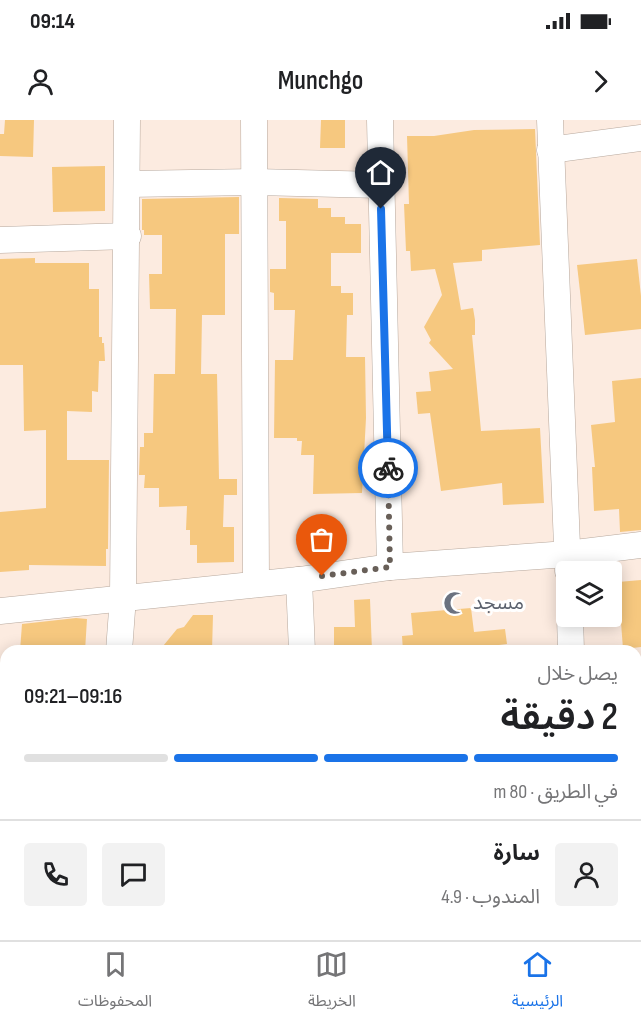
<!DOCTYPE html>
<html lang="ar">
<meta charset="utf-8">
<style>
:root{--surface:#fff;--page:#f2f2f2;--text:#202124;--muted:#757577;--line:#e0e0e0;--accent:#1a73e8}
body{margin:0;font-family:"Sofia Sans Condensed","Noto Sans Arabic",sans-serif;background:var(--page);color:var(--text);direction:rtl;height:100vh;display:flex;flex-direction:column;font-size:22px;white-space:nowrap}
*{box-sizing:border-box;margin:0}
p{font-size:20px;color:var(--muted)}
.icon{flex:none;width:33px;height:33px;fill:none;stroke:currentColor;stroke-width:2;stroke-linecap:round;stroke-linejoin:round}
.map{position:relative;flex:1;overflow:hidden;direction:ltr}
.sheet{position:absolute;left:0px;top:525px;width:642px;height:296px;display:flex;flex-direction:column;background:var(--surface);border-radius:18px 18px 0 0;box-shadow:0 3px 15px #0003;direction:rtl}
.sheet>*{flex:none}
.tools{position:absolute;left:556px;top:441px;display:grid;gap:12px}
.tools a{display:grid;place-items:center;width:66px;height:66px;border-radius:6px;background:var(--surface);box-shadow:0 3px 15px #0003;font-size:30px}
.pin{position:absolute;display:grid;place-items:center;width:51px;height:51px;color:#fff;margin:-62px -26px;border-radius:50% 50% 50% 0;rotate:-45deg;box-shadow:0 0 6px #0007}
.pin .icon{rotate:45deg}
.courier{position:absolute;display:grid;place-items:center;width:60px;height:60px;margin:-30px;border:4px solid #1a73e8;border-radius:50%;background:#fff;color:#222;box-shadow:0 2px 8px #0007}
.head em{font-style:normal;font-weight:600}
.head div{display:flex;flex-direction:column-reverse}
.head{display:flex;align-items:center;justify-content:space-between;height:102px;padding:0 24px}
h1{font-size:39px;font-weight:600;line-height:45px}
.bar{display:grid;grid-template-columns:repeat(4,1fr);gap:9px 6px;align-content:center;height:72px;padding:0 24px}
.bar i{height:8px;border-radius:4px;background:var(--line)}
.bar .on{background:var(--accent)}
.bar p{grid-column:span 4}
.line{display:flex;align-items:center;gap:15px;padding:0 24px;border-top:2px solid var(--line)}
.line div{flex:1}
.round{display:grid;place-items:center;flex:none;width:63px;height:63px;border-radius:6px;background:var(--page)}
.status{display:flex;justify-content:space-between;align-items:center;height:42px;padding:0 30px;background:var(--surface);direction:ltr}
.status svg{height:16px;fill:currentColor}
header{display:flex;justify-content:space-between;align-items:center;height:78px;padding:0 24px;background:var(--surface);font-size:27px;font-weight:600}
.dock{display:flex;justify-content:space-around;align-items:center;height:84px;border-top:2px solid var(--line);background:var(--surface);font-size:16px;color:var(--muted)}
.dock a{display:grid;justify-items:center;gap:3px}
.dock .on{color:var(--accent)}
.map>svg:first-child{display:block}
.building{fill:#f6c87f}
.lines{fill:none;stroke-linecap:round;stroke-linejoin:round}
.minor-casing{stroke:#b7a89d;stroke-width:27}
.minor{stroke:#fff;stroke-width:26}
.done{stroke:#685f58;stroke-width:6;stroke-dasharray:0 10.8}
.route{stroke:#1a73e8;stroke-width:8}
.labels{text-anchor:middle;dominant-baseline:central;stroke-width:6;stroke-linejoin:round;paint-order:stroke}
.worship-label{font-size:20px;fill:#5b616d;stroke:#fff;text-anchor:start}
</style>
<div class="status"><b>09:14</b><svg viewBox="0 0 49 12"><path d="M0 12V9h3v3zM5 12V6h3v6zM10 12V3h3v9zM15 12V0h3v12zM26 1h20v11H26zM47 4h2v5h-2z"/></svg></div>
<header><svg class="icon" aria-label="forward" viewBox="0 0 24 24"><path d="M9 5l7 7-7 7"/></svg>Munchgo<svg class="icon" aria-label="person" viewBox="0 0 24 24"><circle cx="12" cy="8" r="4"/><path d="M4 21q1-7 8-7t8 7"/></svg></header>
<div class="map">
<svg width="641" height="820" viewBox="0 0 641 820">
<rect width="100%" height="100%" fill="#fcebe0"/>
<g class="building">
<polygon points="5,0 34,0 33,37 0,36 0,14 4,14"/>
<polygon points="321,0 345,0 345,28 320,28"/>
<polygon points="535,9 540,125 482,130 482,141 453,143 461,190 473,188 475,200 475,215 472,215 481,311 540,308 544,383 503,385 502,363 441,371 430,293 418,294 416,272 431,271 429,252 453,249 429,223 431,220 424,207 442,175 435,149 411,151 410,131 406,131 404,84 409,84 407,16 434,16 474,10"/>
<polygon points="105,46 105,91 53,92 52,47"/>
<polygon points="239,77 239,114 225,114 225,195 202,195 201,254 217,254 219,359 237,359 237,375 224,375 223,407 234,407 234,442 197,443 197,425 190,425 190,410 186,410 187,386 159,387 159,368 144,368 145,355 139,355 140,327 144,327 144,313 153,313 154,254 175,254 176,189 150,189 149,154 162,154 162,115 144,115 144,110 142,110 142,79"/>
<polygon points="279,78 318,79 318,88 331,88 331,97 345,97 345,104 361,104 361,133 331,133 331,166 341,166 341,173 353,173 353,195 347,195 346,237 365,237 366,298 362,373 313,374 314,335 301,335 302,321 297,321 297,318 274,318 275,240 293,240 295,190 274,190 274,173 270,172 270,149 286,149 286,101 279,101"/>
<polygon points="35,138 35,143 89,143 89,169 99,169 99,217 102,217 102,223 104,223 105,241 99,241 98,272 92,271 92,292 67,291 67,340 109,340 108,429 106,429 106,446 29,445 29,450 0,452 0,392 46,388 46,310 24,311 23,245 0,245 0,139"/>
<polygon points="637,139 641,176 641,209 585,215 577,145"/>
<polygon points="641,258 641,410 620,412 619,389 594,391 592,347 595,347 591,305 615,302 612,261"/>
<polygon points="641,460 641,527 623,529 618,462"/>
<polygon points="370,479 372,531 334,531 334,507 355,507 354,480"/>
<polygon points="471,488 474,512 505,509 507,524 475,528 475,531 403,531 402,516 413,515 411,493"/>
<polygon points="193,495 213,495 212,531 159,531 177,509 184,507"/>
<polygon points="76,498 87,499 85,531 20,531 22,504"/>
</g>
<g class="lines">
<g class="minor-casing">
<g id="minor">
<polyline points="254,0 256,464"/>
<polyline points="380,0 390,447"/>
<polyline points="550,0 568,451"/>
<polyline points="550,30 641,18"/>
<polyline points="127,64 255,62 381,65"/>
<polyline points="0,120 128,116"/>
<polyline points="299,460 302,531"/>
<polyline points="0,491 299,460 390,447 567,434 641,425"/>
<polyline points="570,496 571,531"/>
<polyline points="119,531 123,477 127,0"/>
<polyline points="636,639 641,639"/>
<polyline points="636,744 641,743"/>
<polyline points="314,814 314,820"/>
<polyline points="581,814 581,820"/>
<polyline points="100,820 100,814"/>
</g>
</g>
<use href="#minor" class="minor"/>
</g>
<g class="lines">
<polyline class="done" points="322,456 390,447 388,348"/>
<polyline class="route" points="381,89 388,348"/>
</g>
<defs>
<g id="mosque-bare" transform="scale(1.8)"><path d="M3.5-4.9A6 6 0 1 0 3.5 4.9A5 5 0 1 1 3.5-4.9Z" fill="#6b7280" stroke="#fff" stroke-width="2.5" paint-order="stroke"/></g>
</defs>
<g fill-rule="evenodd">
<use href="#mosque-bare" x="455" y="483"/>
</g>
<g class="labels">
<g class="worship-label">
<text x="473" y="483">مسجد</text>
</g>
</g>
</svg>
<div class="tools">
<a><svg class="icon" aria-label="layers" viewBox="0 0 24 24"><path d="M12 4l9 5-9 5-9-5zM3 14l9 5 9-5"/></svg></a>
</div>
<div class="pin" style="left:322px;top:456px;background:#ea580c"><svg class="icon" aria-label="bag" viewBox="0 0 24 24"><path d="M5 8h14l-1 12H6zM9 8a3 3 0 0 1 6 0"/></svg></div>
<div class="pin" style="left:381px;top:89px;background:#1f2937"><svg class="icon" aria-label="home" viewBox="0 0 24 24"><path d="M3 11l9-7 9 7M6 9v11h12V9"/></svg></div>
<div class="courier" style="left:388px;top:348px"><svg class="icon" aria-label="bike" viewBox="0 0 24 24"><circle cx="6" cy="16" r="4"/><circle cx="18" cy="16" r="4"/><path d="M6 16l4-8h5l3 8M10 8l3 8H6M13 5h3"/></svg></div>
<section class="sheet">
<div class="head"><div><h1>2 دقيقة</h1><p>يصل خلال</p></div><em>09:16–09:21</em></div>
<div class="bar"><i class="on"></i><i class="on"></i><i class="on"></i><i></i><p>في الطريق · 80 m</p></div>
<div class="line" style="height:108px"><a class="round"><svg class="icon" aria-label="person" viewBox="0 0 24 24"><circle cx="12" cy="8" r="4"/><path d="M4 21q1-7 8-7t8 7"/></svg></a><div><b>سارة</b><p>المندوب · 4.9</p></div><a class="round"><svg class="icon" aria-label="chat" viewBox="0 0 24 24"><path d="M4 5h16v11H9l-5 4z"/></svg></a><a class="round"><svg class="icon" aria-label="phone" viewBox="0 0 24 24"><path d="M5 4h4l2 5-3 2q2 4 5 5l2-3 5 2v4C11 20 4 13 5 4z"/></svg></a></div>
</section>
</div>
<nav class="dock">
<a class="on"><svg class="icon" aria-label="home" viewBox="0 0 24 24"><path d="M3 11l9-7 9 7M6 9v11h12V9"/></svg>الرئيسية</a>
<a><svg class="icon" aria-label="map" viewBox="0 0 24 24"><path d="M3 6l6-2 6 2 6-2v14l-6 2-6-2-6 2zM9 4v14M15 6v14"/></svg>الخريطة</a>
<a><svg class="icon" aria-label="saved" viewBox="0 0 24 24"><path d="M7 4h10v16l-5-4-5 4z"/></svg>المحفوظات</a>
</nav>
